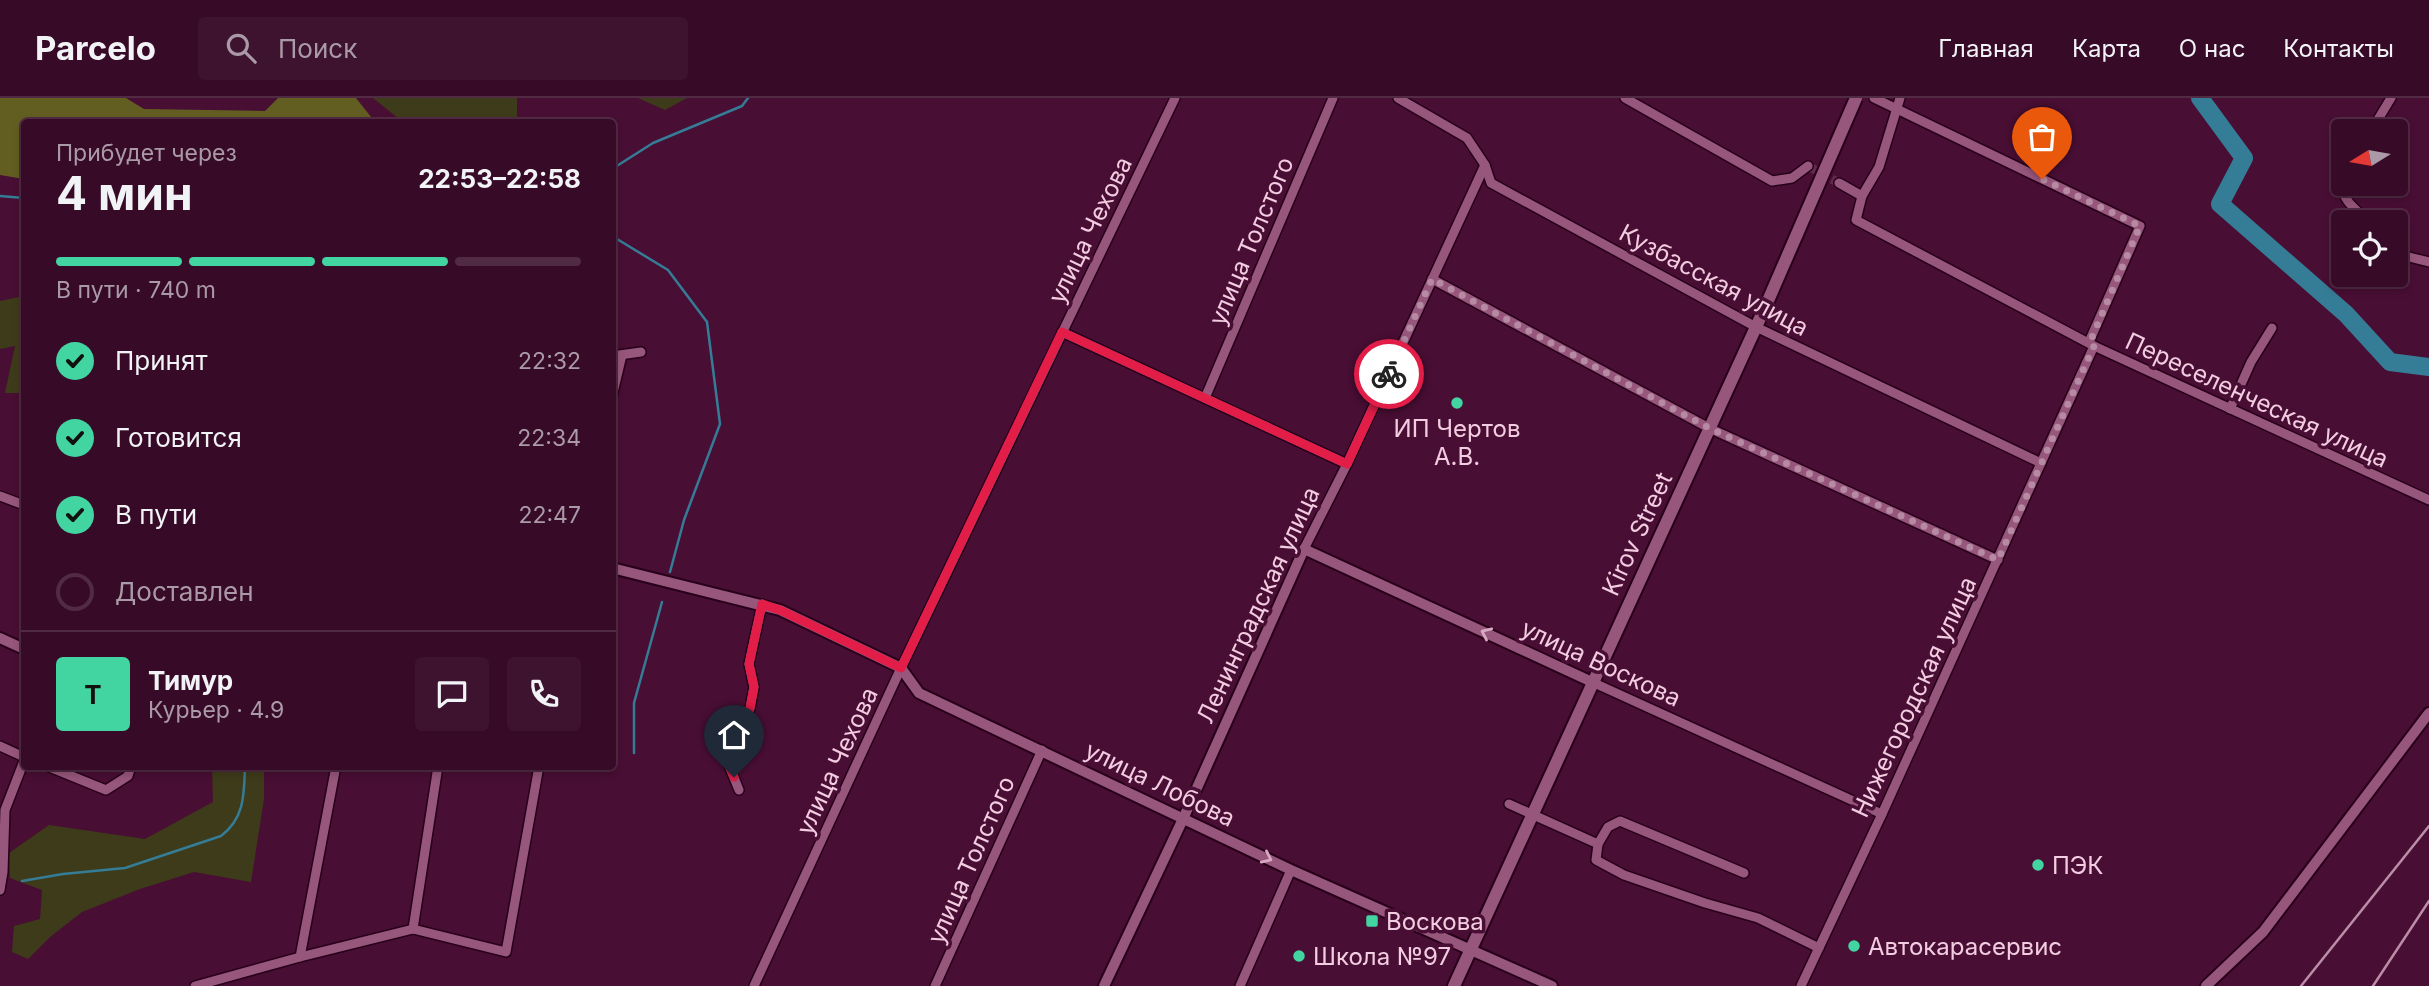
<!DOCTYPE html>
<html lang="ru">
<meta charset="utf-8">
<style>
:root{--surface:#370a27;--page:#3e132f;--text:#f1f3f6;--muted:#aa9aa7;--line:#512b44;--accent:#42d4a1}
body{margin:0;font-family:Inter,sans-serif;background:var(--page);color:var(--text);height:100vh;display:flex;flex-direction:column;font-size:26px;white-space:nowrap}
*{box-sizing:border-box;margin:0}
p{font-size:23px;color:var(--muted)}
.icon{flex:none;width:38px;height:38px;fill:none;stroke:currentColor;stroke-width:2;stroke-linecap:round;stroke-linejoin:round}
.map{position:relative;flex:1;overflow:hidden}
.sheet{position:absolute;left:21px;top:21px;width:595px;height:651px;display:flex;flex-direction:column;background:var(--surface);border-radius:7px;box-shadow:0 4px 10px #0003,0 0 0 2px var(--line)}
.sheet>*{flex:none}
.needle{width:46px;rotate:259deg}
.controls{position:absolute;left:2331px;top:21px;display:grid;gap:14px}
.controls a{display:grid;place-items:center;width:77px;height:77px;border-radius:7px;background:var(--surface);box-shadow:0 4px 10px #0003,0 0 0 2px var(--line);font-size:35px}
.pin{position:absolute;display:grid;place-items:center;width:60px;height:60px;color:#fff;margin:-72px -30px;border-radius:50% 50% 50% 0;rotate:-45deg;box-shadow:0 0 7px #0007}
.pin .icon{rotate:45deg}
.courier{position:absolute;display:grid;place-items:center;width:70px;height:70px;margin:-35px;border:5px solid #e11d48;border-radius:50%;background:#fff;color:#222;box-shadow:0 2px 9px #0007}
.overview em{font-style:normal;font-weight:700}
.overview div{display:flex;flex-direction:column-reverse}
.overview{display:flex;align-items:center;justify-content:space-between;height:119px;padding:0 35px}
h1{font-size:46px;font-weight:700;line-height:52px}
.bar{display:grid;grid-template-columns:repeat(4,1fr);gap:10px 7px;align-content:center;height:84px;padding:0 35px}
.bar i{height:9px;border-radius:5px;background:var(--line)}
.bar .current{background:var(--accent)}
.bar p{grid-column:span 4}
.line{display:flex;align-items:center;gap:18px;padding:0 35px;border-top:2px solid var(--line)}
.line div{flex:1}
.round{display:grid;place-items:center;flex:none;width:74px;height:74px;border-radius:7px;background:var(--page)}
ol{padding:0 35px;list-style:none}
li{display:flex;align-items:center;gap:21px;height:77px}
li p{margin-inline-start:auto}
li .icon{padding:7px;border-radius:50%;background:var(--accent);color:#111;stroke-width:4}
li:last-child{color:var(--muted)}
li i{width:38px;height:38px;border:4px solid var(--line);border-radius:50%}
header{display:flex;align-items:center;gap:42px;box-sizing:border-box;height:98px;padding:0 35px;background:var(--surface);border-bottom:2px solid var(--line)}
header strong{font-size:33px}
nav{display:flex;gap:38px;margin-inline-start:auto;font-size:24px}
.search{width:490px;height:63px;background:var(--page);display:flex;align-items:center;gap:18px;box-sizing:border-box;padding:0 24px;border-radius:7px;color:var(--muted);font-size:26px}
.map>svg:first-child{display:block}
.green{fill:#3e3b1b}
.forest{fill:#625e22}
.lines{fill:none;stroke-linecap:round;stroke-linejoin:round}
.stream{stroke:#357c96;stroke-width:2.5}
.river{stroke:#357c96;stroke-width:18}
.minor-tunnel{stroke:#622a4e;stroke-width:9;stroke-dasharray:9 4.5;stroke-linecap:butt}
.minor-casing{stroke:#28001a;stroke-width:12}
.tertiary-casing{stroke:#28001a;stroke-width:14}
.secondary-casing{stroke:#28001a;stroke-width:16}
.minor{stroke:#97567c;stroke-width:9}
.tertiary{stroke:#97567c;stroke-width:10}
.secondary{stroke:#97567c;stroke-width:12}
.rail{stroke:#bb8ea8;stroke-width:2.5}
.secondary-bridge-casing{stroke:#28001a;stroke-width:16;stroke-linecap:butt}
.secondary-bridge{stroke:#97567c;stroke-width:12}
.oneway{stroke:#d7a9c2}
.done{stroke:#b78aa4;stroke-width:7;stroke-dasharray:0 12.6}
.route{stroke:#e11d48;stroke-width:9}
.poi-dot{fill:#42d4a1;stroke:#490e34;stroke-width:2.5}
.labels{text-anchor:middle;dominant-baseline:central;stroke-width:7;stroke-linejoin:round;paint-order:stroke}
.street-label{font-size:24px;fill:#f2cce0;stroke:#490e34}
.poi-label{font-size:24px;fill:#f2cce0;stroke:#490e34;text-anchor:start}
</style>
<header>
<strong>Parcelo</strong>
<div class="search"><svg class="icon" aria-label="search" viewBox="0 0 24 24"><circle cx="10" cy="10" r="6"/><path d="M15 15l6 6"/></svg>Поиск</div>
<nav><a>Главная</a><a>Карта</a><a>О нас</a><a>Контакты</a></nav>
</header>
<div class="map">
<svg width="2429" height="888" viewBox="0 0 2429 888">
<rect width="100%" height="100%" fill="#490e34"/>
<g class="green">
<polygon points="373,0 517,0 517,23 522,24 403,24"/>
<polygon points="638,0 687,0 665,12"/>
<polygon points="24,198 24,291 19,295 5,295 15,248 0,251 0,203"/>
<polygon points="212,669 264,669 264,701 251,784 194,774 140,791 82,814 50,839 28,861 12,854 14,828 40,821 42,792 10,780 9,755 49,727 145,741 213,704"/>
</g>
<polygon class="forest" points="0,0 126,0 144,11 265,13 278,0 356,0 375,24 24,24 24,81 0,77"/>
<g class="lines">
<g class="stream">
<polyline points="612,71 653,45 742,8 748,0"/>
<polyline points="0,98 24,100"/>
<polyline points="612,138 668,172 707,224 720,326 684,422 670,474"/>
<polyline points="634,655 634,605 662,504"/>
<path d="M22,783L63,776L125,770L221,738C245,720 244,696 245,668"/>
</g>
<polyline class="river" points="2200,0 2244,60 2220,106 2346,216 2390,264 2429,269"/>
<polyline class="minor-tunnel" points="1808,68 1839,85"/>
<g class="minor-casing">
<g id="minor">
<polyline points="1398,0 1467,40 1485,67 1491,85 1756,229 2041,365"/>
<polyline points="1625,0 1772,83 1792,80 1808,68"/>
<polyline points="1874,0 2140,128 2089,244"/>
<polyline points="2371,33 2391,0"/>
<path d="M2343,84C2339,101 2358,113 2369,124"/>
<polyline points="1839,85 1862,98 1856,122 2094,248 2429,402"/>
<polyline points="1862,98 1879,69 1900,0"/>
<polyline points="2396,152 2401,157 2429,164"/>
<polyline points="1432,181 1709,330 1998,462"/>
<polyline points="1062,234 1347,366"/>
<polyline points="612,258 641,254"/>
<polyline points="612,299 622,257"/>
<polyline points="1205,300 1333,0"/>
<polyline points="2230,311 2251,264 2272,230"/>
<polyline points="0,398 24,407"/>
<polyline points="1304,451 1347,366 1485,67"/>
<polyline points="1592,584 1882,716"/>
<polyline points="0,648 24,659"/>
<polyline points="47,668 106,692 128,678 131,668"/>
<polyline points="739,692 728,665 750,610 754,589 749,566 762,506"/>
<polyline points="1509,706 1598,746 1596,762 1624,777 1705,805 1758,820 1819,850"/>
<polyline points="1598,746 1608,729 1620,723 1744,775"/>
<polyline points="0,792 3,774 5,712 24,663"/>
<polyline points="413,831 438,668"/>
<polyline points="300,859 413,831 506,854 539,668"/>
<polyline points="195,888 300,859 336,668"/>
<polyline points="754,888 901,570 1175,0"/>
<polyline points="935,888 1042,652"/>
<polyline points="1240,888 1291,772"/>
<polyline points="1801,888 1882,716 2094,248"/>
</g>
</g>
<g class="tertiary-casing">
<g id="tertiary">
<polyline points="612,470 780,512 901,570 919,595 1291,772 1552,888"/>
<polyline points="0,540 24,551"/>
<polyline points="1104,888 1183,721 1304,451 1592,584"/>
<polyline points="2206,888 2263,834 2429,615"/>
</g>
</g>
<g class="secondary-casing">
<polyline id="secondary" points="1454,888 1767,205 1797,136"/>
</g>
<use href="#minor" class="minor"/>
<use href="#tertiary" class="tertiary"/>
<use href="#secondary" class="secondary"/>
<g class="rail">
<polyline points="2301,888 2429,728"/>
<polyline points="2373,888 2429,803"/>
</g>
<g class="secondary-bridge-casing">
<polyline id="secondary-bridge" points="1797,136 1856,0"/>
</g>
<use href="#secondary-bridge" class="secondary-bridge"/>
</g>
<defs><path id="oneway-chevron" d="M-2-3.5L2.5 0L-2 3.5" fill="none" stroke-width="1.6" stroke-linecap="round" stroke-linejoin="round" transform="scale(1.75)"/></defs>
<g class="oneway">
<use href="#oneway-chevron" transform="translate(1486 535) rotate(-155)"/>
<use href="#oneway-chevron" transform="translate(1267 760) rotate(25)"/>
</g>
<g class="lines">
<polyline class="done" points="1389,276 1432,181 1709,330 1998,462 2094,248 2090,244 2140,128 2042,81"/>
<polyline class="route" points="734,679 728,665 750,610 754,589 749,566 762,506 780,512 901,570 1062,234 1347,366 1389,276"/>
</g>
<g class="poi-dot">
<circle cx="1457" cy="305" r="7"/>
<circle cx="2038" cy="767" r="7"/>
<rect x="1365" y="816" width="14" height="14" rx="3.5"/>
<circle cx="1854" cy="848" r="7"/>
<circle cx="1299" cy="858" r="7"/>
</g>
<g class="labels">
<g class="street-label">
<text transform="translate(1090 132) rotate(-64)">улица Чехова</text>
<text transform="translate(1251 143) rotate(-67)">улица Толстого</text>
<text transform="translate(1714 182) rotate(28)">Кузбасская улица</text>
<text transform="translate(2257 302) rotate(25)">Переселенческая улица</text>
<text transform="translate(1637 436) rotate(-65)">Kirov Street</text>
<text transform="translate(1258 507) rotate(-65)">Ленинградская улица</text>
<text transform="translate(1601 565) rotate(25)">улица Воскова</text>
<text transform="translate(1914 599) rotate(-65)">Нижегородская улица</text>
<text transform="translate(837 663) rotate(-65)">улица Чехова</text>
<text transform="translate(1160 686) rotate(26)">улица Лобова</text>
<text transform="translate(971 762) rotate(-66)">улица Толстого</text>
</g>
<g class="poi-label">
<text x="1457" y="330" text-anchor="middle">ИП Чертов<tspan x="1457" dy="28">А.В.</tspan></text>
<text x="2052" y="767">ПЭК</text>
<text x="1386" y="823">Воскова</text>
<text x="1868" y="848">Автокарасервис</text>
<text x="1313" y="858">Школа №97</text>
</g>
</g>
</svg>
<div class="controls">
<a><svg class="needle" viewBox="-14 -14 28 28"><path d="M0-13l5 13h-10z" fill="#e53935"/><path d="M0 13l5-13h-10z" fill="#aa9aa7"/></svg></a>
<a><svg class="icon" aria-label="locate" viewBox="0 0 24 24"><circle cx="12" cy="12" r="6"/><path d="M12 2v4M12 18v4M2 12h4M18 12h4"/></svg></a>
</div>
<div class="pin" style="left:2042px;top:81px;background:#ea580c"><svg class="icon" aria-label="bag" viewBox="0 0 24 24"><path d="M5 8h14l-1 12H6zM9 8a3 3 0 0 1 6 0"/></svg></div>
<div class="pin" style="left:734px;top:679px;background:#1f2937"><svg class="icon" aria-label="home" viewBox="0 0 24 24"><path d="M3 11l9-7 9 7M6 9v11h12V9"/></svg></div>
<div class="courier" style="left:1389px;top:276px"><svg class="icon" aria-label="bike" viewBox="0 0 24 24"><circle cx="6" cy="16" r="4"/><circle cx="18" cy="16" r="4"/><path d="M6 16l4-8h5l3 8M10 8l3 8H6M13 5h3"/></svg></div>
<section class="sheet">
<div class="overview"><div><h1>4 мин</h1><p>Прибудет через</p></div><em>22:53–22:58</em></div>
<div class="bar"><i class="current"></i><i class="current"></i><i class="current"></i><i></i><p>В пути · 740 m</p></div>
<ol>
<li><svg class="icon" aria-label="check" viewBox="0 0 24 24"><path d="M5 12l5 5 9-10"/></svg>Принят<p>22:32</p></li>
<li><svg class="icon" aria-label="check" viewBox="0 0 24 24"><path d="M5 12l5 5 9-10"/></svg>Готовится<p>22:34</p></li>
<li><svg class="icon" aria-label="check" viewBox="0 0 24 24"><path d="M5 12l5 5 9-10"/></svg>В пути<p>22:47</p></li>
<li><i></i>Доставлен</li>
</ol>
<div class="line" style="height:126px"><b class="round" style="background:var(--accent);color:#111">Т</b><div><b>Тимур</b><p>Курьер · 4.9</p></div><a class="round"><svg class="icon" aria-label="chat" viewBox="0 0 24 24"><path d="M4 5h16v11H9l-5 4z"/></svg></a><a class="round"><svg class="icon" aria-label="phone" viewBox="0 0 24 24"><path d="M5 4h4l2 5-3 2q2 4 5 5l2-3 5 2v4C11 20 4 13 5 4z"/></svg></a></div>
</section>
</div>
